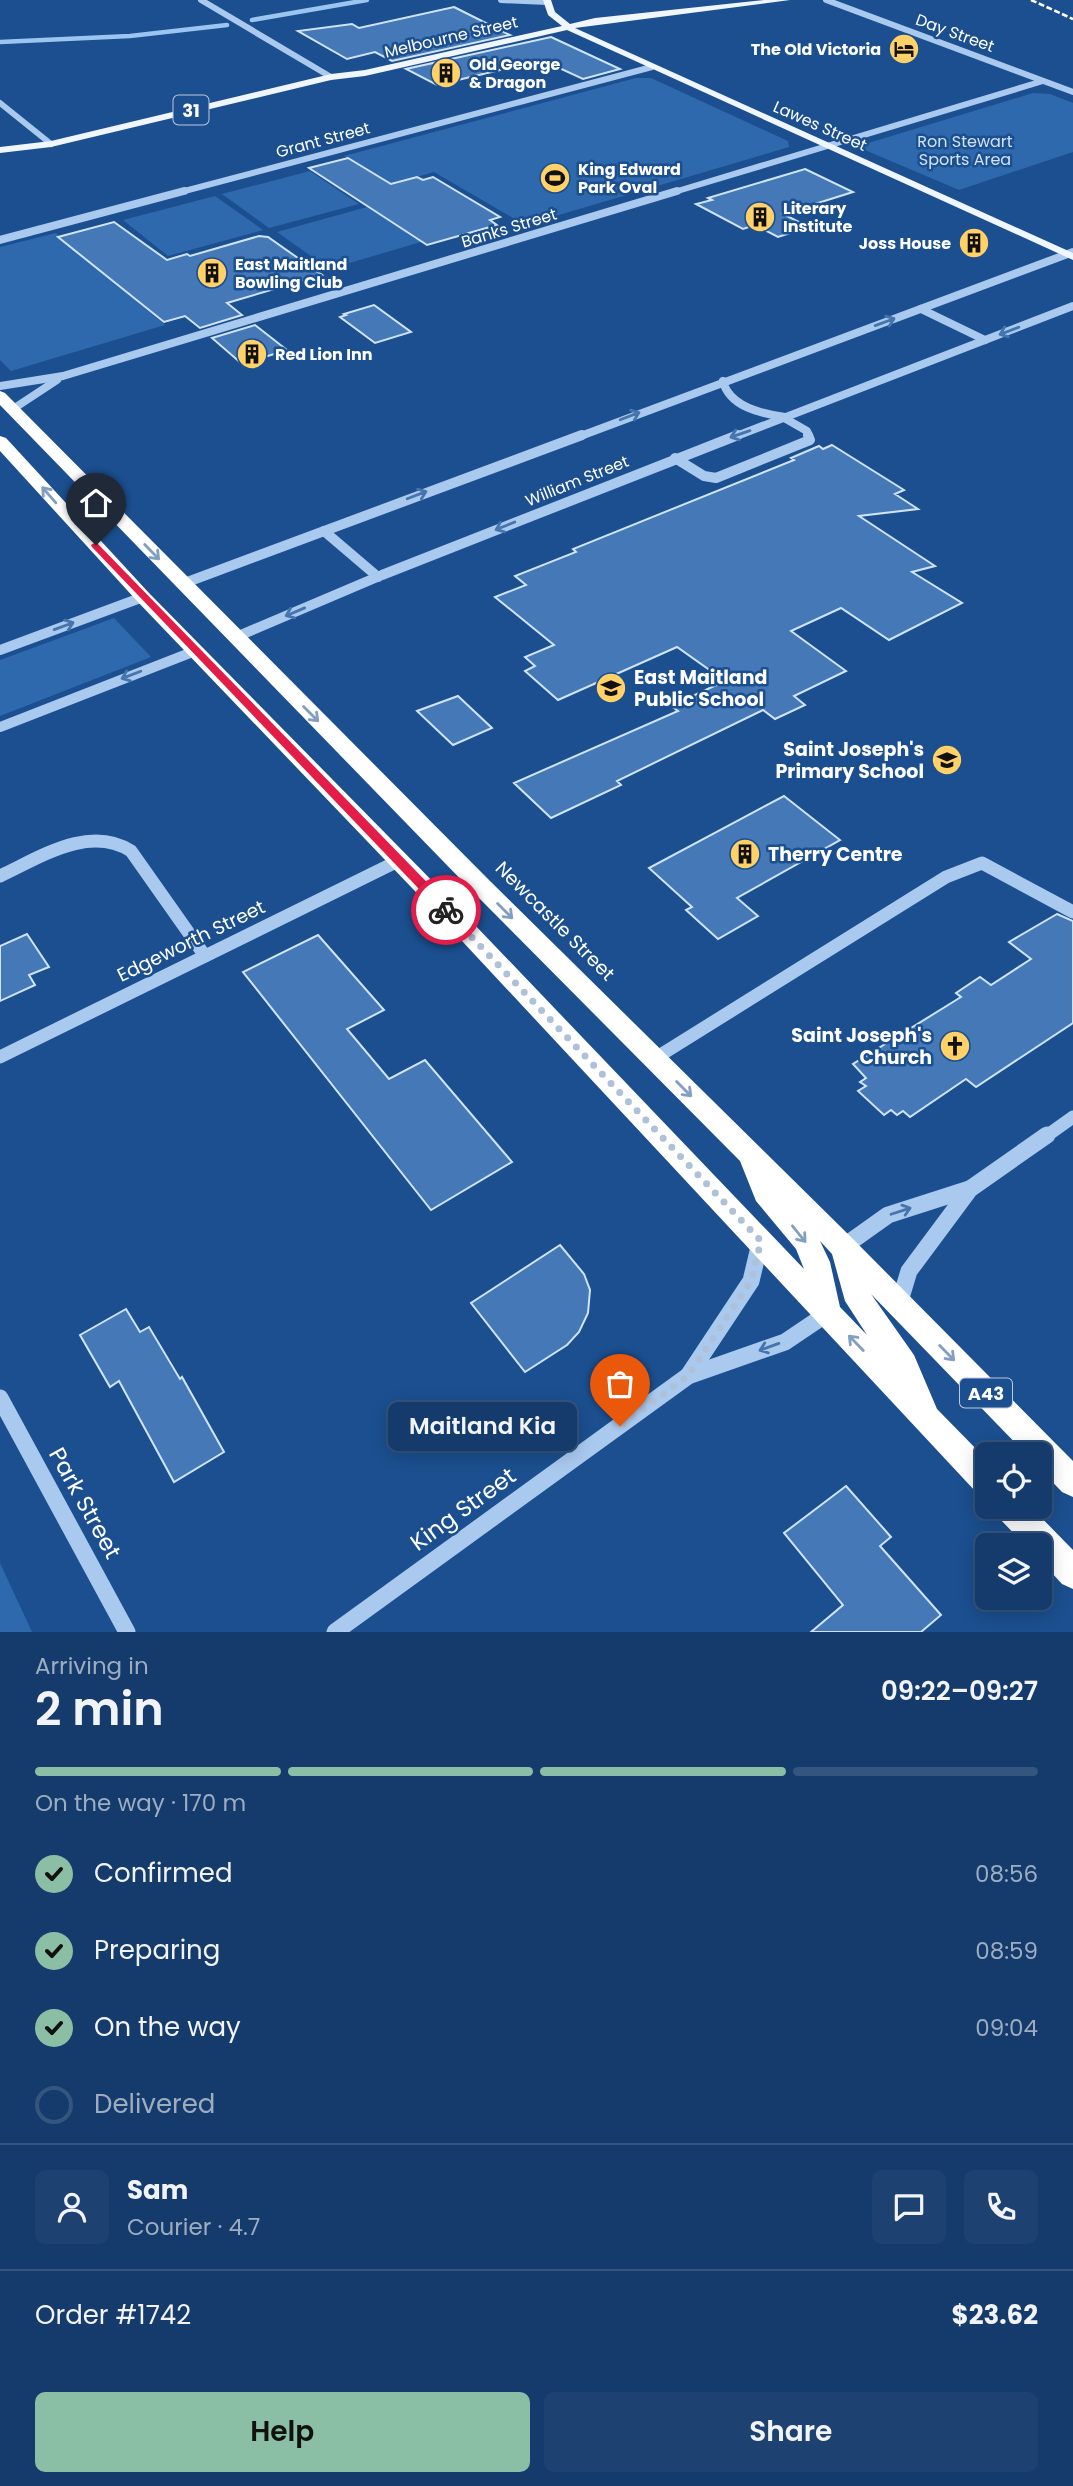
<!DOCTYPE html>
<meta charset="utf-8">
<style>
:root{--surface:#143b6b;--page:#1d4271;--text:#f1f3f6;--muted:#9dadc1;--line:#33557e;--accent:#8abfa5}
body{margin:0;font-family:Poppins,sans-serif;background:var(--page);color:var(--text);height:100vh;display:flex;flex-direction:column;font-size:26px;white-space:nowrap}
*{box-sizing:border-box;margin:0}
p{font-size:23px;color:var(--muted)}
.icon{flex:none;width:38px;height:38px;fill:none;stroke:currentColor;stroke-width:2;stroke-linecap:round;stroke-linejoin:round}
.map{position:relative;height:1632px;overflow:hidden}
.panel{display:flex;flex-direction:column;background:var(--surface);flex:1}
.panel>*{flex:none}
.fabs{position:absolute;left:975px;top:1442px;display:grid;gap:14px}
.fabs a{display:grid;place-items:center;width:77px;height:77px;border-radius:10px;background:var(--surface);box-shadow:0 4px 18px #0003,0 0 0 2px var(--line);font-size:35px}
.pin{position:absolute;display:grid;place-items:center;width:60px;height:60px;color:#fff;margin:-72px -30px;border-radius:50% 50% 50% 0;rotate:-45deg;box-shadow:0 0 7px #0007}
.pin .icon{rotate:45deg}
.courier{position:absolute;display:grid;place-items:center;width:70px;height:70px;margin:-35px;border:5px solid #e11d48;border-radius:50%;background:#fff;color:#222;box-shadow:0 2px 9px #0007}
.bubble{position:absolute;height:49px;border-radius:10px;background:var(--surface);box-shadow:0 4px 18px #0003,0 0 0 2px var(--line);font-size:23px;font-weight:600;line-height:49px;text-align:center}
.headline em{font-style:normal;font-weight:600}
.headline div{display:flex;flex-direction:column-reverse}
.headline{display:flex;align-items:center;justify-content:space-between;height:119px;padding:0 35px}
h1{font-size:46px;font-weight:600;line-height:52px}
.bar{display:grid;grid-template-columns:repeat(4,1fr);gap:10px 7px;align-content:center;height:84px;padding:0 35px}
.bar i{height:9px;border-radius:5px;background:var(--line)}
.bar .current{background:var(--accent)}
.bar p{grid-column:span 4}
.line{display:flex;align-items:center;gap:18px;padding:0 35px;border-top:2px solid var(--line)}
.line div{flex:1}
.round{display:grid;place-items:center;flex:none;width:74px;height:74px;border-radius:10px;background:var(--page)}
ol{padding:0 35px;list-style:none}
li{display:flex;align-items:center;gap:21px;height:77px}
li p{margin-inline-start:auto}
li .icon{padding:7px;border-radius:50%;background:var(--accent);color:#111;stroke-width:4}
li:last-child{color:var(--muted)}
li i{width:38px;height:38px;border:4px solid var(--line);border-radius:50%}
.primary-button{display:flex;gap:14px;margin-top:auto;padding:14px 35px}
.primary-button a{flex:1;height:80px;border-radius:10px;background:var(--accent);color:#111;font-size:28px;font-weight:600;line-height:80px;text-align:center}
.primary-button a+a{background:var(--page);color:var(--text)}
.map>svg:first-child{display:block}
.green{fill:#2e69ad}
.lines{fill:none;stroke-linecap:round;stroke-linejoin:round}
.stream{stroke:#9cc4f0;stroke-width:4.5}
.building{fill:#4478b7;stroke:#cfe3fa;stroke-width:2}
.minor-far4{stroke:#a9c9ee;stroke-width:6}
.minor-far3{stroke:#a9c9ee;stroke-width:8}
.minor-far2{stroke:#a9c9ee;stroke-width:10}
.minor-far1{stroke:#a9c9ee;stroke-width:13}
.minor{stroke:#a9c9ee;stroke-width:17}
.major{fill:#f0f6ff;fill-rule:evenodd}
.highway{fill:#fff;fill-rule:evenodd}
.rail{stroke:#fff;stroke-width:2.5;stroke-dasharray:6 2.5;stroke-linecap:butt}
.oneway{stroke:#4674ac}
.oneway2{stroke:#829ec1}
.route{fill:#e11d48}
.done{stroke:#afc1d8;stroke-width:7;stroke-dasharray:0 12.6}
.labels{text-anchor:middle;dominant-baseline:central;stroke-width:5;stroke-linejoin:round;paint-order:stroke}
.far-street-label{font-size:16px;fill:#fff;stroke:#1b4f8f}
.far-poi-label{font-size:16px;font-weight:bold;fill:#fff;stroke:#1b4f8f;text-anchor:start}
.far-park-label{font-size:16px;fill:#cfe3fa;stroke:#1b4f8f}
.shield{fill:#1b4f8f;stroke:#bbcadd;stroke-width:2}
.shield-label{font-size:18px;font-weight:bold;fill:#fff}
.poi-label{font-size:19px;font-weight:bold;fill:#fff;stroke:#1b4f8f;text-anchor:start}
.street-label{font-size:19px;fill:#fff;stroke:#1b4f8f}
.near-street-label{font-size:23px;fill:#fff;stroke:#1b4f8f}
</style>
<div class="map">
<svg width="1073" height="1632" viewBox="0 0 1073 1632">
<rect width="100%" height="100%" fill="#1b4f8f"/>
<g class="green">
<polygon points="636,78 651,78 788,141 789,147 525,225 434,172 389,185 344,156"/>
<polygon points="1033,93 1050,94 1073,103 1073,152 959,190 865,150 862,145"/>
<polygon points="310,171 359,204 269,228 222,194"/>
<polygon points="215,196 263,230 168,256 123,220"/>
<polygon points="367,207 421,242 329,269 277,232"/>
<polygon points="56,233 165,325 11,371 0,360 0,247"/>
<polygon points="114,618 151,657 0,716 0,660"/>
<polygon points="0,1563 32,1632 0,1632"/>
</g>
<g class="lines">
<g class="stream">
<polyline points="252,20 367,0"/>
<polyline points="0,42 130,36 227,25"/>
</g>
</g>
<g class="building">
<polygon points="454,7 510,35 392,61 375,52 347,59 298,31 352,24 359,28"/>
<polygon points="551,37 620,69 583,79 542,60 437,85 406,69"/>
<polygon points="348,158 391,184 417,177 423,180 433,177 500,217 490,220 497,225 427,245 309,168"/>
<polygon points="805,169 853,192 783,214 809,227 778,237 755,225 743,229 696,204 712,200 708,198"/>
<polygon points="114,222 167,260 187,254 190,256 259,236 268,237 322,275 227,303 242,315 200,328 185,316 164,322 58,237"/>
<polygon points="374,305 411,332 375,343 340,317 346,315 344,314"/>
<polygon points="255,325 287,350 242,364 212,338"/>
<polygon points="832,445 904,490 895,494 918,509 859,516 935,566 912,572 962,603 889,640 841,608 791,631 846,671 794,696 805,705 775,719 763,710 617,781 621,785 551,818 514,783 678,711 671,706 725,681 677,647 558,700 525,671 535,666 525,657 554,645 495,597 526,585 515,576 576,552 573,549 794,460 791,458 819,446 823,449"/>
<polygon points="458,696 492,728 453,745 417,711"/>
<polygon points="784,796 840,840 737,898 758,916 718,939 686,910 692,907 649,868"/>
<polygon points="1057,914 1073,921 1073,1023 976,1087 966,1079 910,1117 903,1111 897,1115 891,1110 884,1115 858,1091 866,1086 860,1082 866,1078 853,1064 961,997 956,993 980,977 991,985 1031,959 1009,942"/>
<polygon points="27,934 49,967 29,975 35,985 0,1001 0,946"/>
<polygon points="318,935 384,1010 347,1029 389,1079 425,1060 512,1162 431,1210 243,972"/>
<polygon points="560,1245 584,1274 590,1290 588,1313 579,1332 567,1345 525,1372 471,1303"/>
<polygon points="126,1309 140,1332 149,1327 180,1379 182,1377 224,1452 174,1482 119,1381 110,1387 80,1335"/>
<polygon points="846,1486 891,1537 880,1546 941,1615 921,1632 811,1632 843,1605 784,1533"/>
</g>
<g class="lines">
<g class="minor-far4">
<polyline points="201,0 331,77"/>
<polyline points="501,0 547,2"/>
<polyline points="826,0 1073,92"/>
<polyline points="0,103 51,144"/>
<polyline points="177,193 652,67"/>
<polyline points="671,193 1043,81"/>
</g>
<g class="minor-far3">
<polyline points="0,240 184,191"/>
<polyline points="921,309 985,340"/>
<path d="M723,381C729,407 762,414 785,417"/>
<polyline points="0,386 63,376 677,191"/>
<polyline points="13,409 57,380"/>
<polyline points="786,419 807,431 809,437"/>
<polyline points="578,437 1073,252"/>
<polyline points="734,437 1073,306"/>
</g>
<g class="minor-far2">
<polyline points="675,458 704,476 716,478 810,440 808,435"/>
<polyline points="324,531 378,577"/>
<polyline points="182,584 582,435"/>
<polyline points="236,637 382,575 738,435"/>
<polyline points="0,650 143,597"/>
<polyline points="0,727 195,651"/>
</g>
<g class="minor-far1">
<path d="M0,876C39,858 89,824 131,851L205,956"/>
<polyline points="0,1057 398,861"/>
<polyline points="654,1059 946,877 982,863 1073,912"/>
<polyline points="1045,1137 1073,1117"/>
</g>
<g class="minor">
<polyline points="843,1247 888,1215 969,1189"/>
<polyline points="899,1304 909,1271 970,1189 1047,1135"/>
<polyline points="688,1376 751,1281 760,1243"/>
<polyline points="0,1398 127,1632"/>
<polyline points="335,1632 688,1376 785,1342 828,1313"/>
</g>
<polygon class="major" points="543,0 551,0 555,12 570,24 595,18 764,0 790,0 575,28 1073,253 1073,260 567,30 365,76 331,80 51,147 0,153 0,147 51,141 331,74 365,70 562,26 548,15"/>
<g class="highway">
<path d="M0,391L5,393L490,881L853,1239L1073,1461V1497L1062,1492L1040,1469V1454H1026L871,1294L914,1355L937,1409L987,1460V1497L976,1492L435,912L137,601L0,451V436L6,438L149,593L451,900L804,1269L796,1249L756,1201L740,1161L474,893L0,405ZM820,1241L832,1254L845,1301L867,1335L840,1307L830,1262Z"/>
<polygon points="995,1507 1031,1507 1073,1550 1073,1589 1062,1584 1040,1560 1040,1545 1025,1545 999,1518"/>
</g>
<polyline class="rail" points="1031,0 1073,19"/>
</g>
<defs><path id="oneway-shaft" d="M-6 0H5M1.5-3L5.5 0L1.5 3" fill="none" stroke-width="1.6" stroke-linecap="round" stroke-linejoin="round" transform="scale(1.75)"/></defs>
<g class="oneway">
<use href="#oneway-shaft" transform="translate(885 322) rotate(-20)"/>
<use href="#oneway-shaft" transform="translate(1009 331) rotate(159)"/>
<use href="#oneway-shaft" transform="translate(630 416) rotate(-21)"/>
<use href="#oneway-shaft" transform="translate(740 434) rotate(161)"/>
<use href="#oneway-shaft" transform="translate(417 495) rotate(-21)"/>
<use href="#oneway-shaft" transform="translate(505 526) rotate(158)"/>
<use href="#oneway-shaft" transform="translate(295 612) rotate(157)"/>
<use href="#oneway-shaft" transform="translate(64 626) rotate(-20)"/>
<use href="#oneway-shaft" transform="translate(131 675) rotate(159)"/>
<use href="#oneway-shaft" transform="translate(901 1211) rotate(-18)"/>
<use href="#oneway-shaft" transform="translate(769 1347) rotate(160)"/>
</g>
<g class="oneway2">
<use href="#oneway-shaft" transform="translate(49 495) rotate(-131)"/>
<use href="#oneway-shaft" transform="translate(152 552) rotate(46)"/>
<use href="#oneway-shaft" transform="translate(311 714) rotate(45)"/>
<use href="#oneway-shaft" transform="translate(505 911) rotate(45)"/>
<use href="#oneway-shaft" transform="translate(684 1089) rotate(45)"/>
<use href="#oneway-shaft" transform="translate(799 1234) rotate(51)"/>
<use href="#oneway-shaft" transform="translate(856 1343) rotate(-134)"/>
<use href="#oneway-shaft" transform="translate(947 1353) rotate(46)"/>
</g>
<polygon class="route" points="96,542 451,907 451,913 442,913 92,547 91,545"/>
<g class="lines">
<polyline class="done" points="446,910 761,1241 751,1281 688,1376 620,1426"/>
</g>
<defs>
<g id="hotel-disc" transform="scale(1.575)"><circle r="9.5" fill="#ffd166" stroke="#1b4f8f"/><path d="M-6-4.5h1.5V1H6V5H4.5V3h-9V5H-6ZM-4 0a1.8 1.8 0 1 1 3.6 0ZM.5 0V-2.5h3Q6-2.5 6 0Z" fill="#111"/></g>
<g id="building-disc" transform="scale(1.575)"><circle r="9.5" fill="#ffd166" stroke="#1b4f8f"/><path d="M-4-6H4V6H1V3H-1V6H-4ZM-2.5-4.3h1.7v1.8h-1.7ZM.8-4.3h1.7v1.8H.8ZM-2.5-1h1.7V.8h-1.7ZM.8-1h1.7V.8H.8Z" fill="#111"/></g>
<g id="stadium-disc" transform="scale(1.575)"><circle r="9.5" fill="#ffd166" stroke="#1b4f8f"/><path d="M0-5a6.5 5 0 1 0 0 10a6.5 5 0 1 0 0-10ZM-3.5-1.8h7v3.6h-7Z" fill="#111"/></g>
<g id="school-disc" transform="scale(1.575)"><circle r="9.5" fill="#ffd166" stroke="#1b4f8f"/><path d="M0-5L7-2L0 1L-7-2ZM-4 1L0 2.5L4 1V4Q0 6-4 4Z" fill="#111"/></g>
<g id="church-disc" transform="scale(1.575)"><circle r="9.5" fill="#ffd166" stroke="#1b4f8f"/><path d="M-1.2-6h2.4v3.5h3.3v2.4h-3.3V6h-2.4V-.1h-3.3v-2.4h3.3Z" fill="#111"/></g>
</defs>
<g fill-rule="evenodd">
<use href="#hotel-disc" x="904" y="49"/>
<use href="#building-disc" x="446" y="73"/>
<use href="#stadium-disc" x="555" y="178"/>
<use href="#building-disc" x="760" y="217"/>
<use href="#building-disc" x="974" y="243"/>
<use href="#building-disc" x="212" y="273"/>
<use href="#building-disc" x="252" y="354"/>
<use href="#school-disc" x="611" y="688"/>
<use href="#school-disc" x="947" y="760"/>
<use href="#building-disc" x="745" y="854"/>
<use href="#church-disc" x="955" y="1046"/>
</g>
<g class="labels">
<g class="far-street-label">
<text transform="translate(955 33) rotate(20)">Day Street</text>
<text transform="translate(451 37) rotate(-13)">Melbourne Street</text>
<text transform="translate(820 126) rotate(24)">Lawes Street</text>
<text transform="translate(323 140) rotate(-15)">Grant Street</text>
<text transform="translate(509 228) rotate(-17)">Banks Street</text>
<text transform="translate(577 481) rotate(-22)">William Street</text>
</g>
<g class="far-poi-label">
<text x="881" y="49" text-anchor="end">The Old Victoria</text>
<text x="469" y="64">Old George<tspan x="469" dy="18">&amp; Dragon</tspan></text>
<text x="578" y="169">King Edward<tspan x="578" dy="18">Park Oval</tspan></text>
<text x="783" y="208">Literary<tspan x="783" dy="18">Institute</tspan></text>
<text x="951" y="243" text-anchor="end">Joss House</text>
<text x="235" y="264">East Maitland<tspan x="235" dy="18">Bowling Club</tspan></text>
<text x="275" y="354">Red Lion Inn</text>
</g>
<g class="far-park-label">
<text x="965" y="141">Ron Stewart<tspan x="965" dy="18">Sports Area</tspan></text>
</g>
<g class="shield">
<rect x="173.5" y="95.5" width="35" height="29" rx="5"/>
<rect x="960" y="1378.5" width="52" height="29" rx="5"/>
</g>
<g class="shield-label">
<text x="191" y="110">31</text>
<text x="986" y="1393">A43</text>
</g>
<g class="poi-label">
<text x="634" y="677">East Maitland<tspan x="634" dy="22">Public School</tspan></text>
<text x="924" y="749" text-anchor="end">Saint Joseph's<tspan x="924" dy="22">Primary School</tspan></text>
<text x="768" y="854">Therry Centre</text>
<text x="932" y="1035" text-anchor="end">Saint Joseph's<tspan x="932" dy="22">Church</tspan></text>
</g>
<g class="street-label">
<text transform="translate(555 921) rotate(45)">Newcastle Street</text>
<text transform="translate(191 941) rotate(-26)">Edgeworth Street</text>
</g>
<g class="near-street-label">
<text transform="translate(85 1503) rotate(61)">Park Street</text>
<text transform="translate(463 1509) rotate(-36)">King Street</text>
</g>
</g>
</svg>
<div class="fabs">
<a><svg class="icon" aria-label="locate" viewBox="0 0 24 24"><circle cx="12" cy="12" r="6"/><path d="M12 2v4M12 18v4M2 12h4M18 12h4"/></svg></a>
<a><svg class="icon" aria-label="layers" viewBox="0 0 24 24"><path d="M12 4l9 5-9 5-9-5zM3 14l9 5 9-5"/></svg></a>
</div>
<div class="pin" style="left:620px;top:1426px;background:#ea580c"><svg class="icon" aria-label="bag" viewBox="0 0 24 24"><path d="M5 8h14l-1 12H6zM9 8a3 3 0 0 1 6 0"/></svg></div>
<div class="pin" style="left:96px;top:545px;background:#1f2937"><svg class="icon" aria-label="home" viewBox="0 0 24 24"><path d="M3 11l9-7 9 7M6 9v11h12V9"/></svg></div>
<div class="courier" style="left:446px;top:910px"><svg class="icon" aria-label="bike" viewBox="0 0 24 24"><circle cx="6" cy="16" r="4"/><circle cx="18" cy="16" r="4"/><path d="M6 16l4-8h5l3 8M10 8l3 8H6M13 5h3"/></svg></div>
<div class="bubble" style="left:388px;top:1402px;width:189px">Maitland Kia</div>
</div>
<section class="panel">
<div class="headline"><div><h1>2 min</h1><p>Arriving in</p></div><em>09:22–09:27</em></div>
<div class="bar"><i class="current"></i><i class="current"></i><i class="current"></i><i></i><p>On the way · 170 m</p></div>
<ol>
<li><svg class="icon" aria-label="check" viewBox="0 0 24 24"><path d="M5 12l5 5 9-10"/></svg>Confirmed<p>08:56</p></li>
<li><svg class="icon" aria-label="check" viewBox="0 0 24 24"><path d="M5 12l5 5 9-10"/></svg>Preparing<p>08:59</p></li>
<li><svg class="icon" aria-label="check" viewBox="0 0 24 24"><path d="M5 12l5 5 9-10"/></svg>On the way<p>09:04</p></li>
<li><i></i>Delivered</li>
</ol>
<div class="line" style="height:126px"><a class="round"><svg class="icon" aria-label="person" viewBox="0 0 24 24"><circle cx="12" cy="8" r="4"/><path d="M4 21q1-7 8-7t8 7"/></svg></a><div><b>Sam</b><p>Courier · 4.7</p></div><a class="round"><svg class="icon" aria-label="chat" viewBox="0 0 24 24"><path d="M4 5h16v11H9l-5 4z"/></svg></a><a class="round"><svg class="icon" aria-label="phone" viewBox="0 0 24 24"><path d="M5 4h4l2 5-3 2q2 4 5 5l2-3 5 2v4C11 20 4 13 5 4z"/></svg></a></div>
<div class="line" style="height:91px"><div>Order #1742</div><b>$23.62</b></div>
<div class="primary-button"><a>Help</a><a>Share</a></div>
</section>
